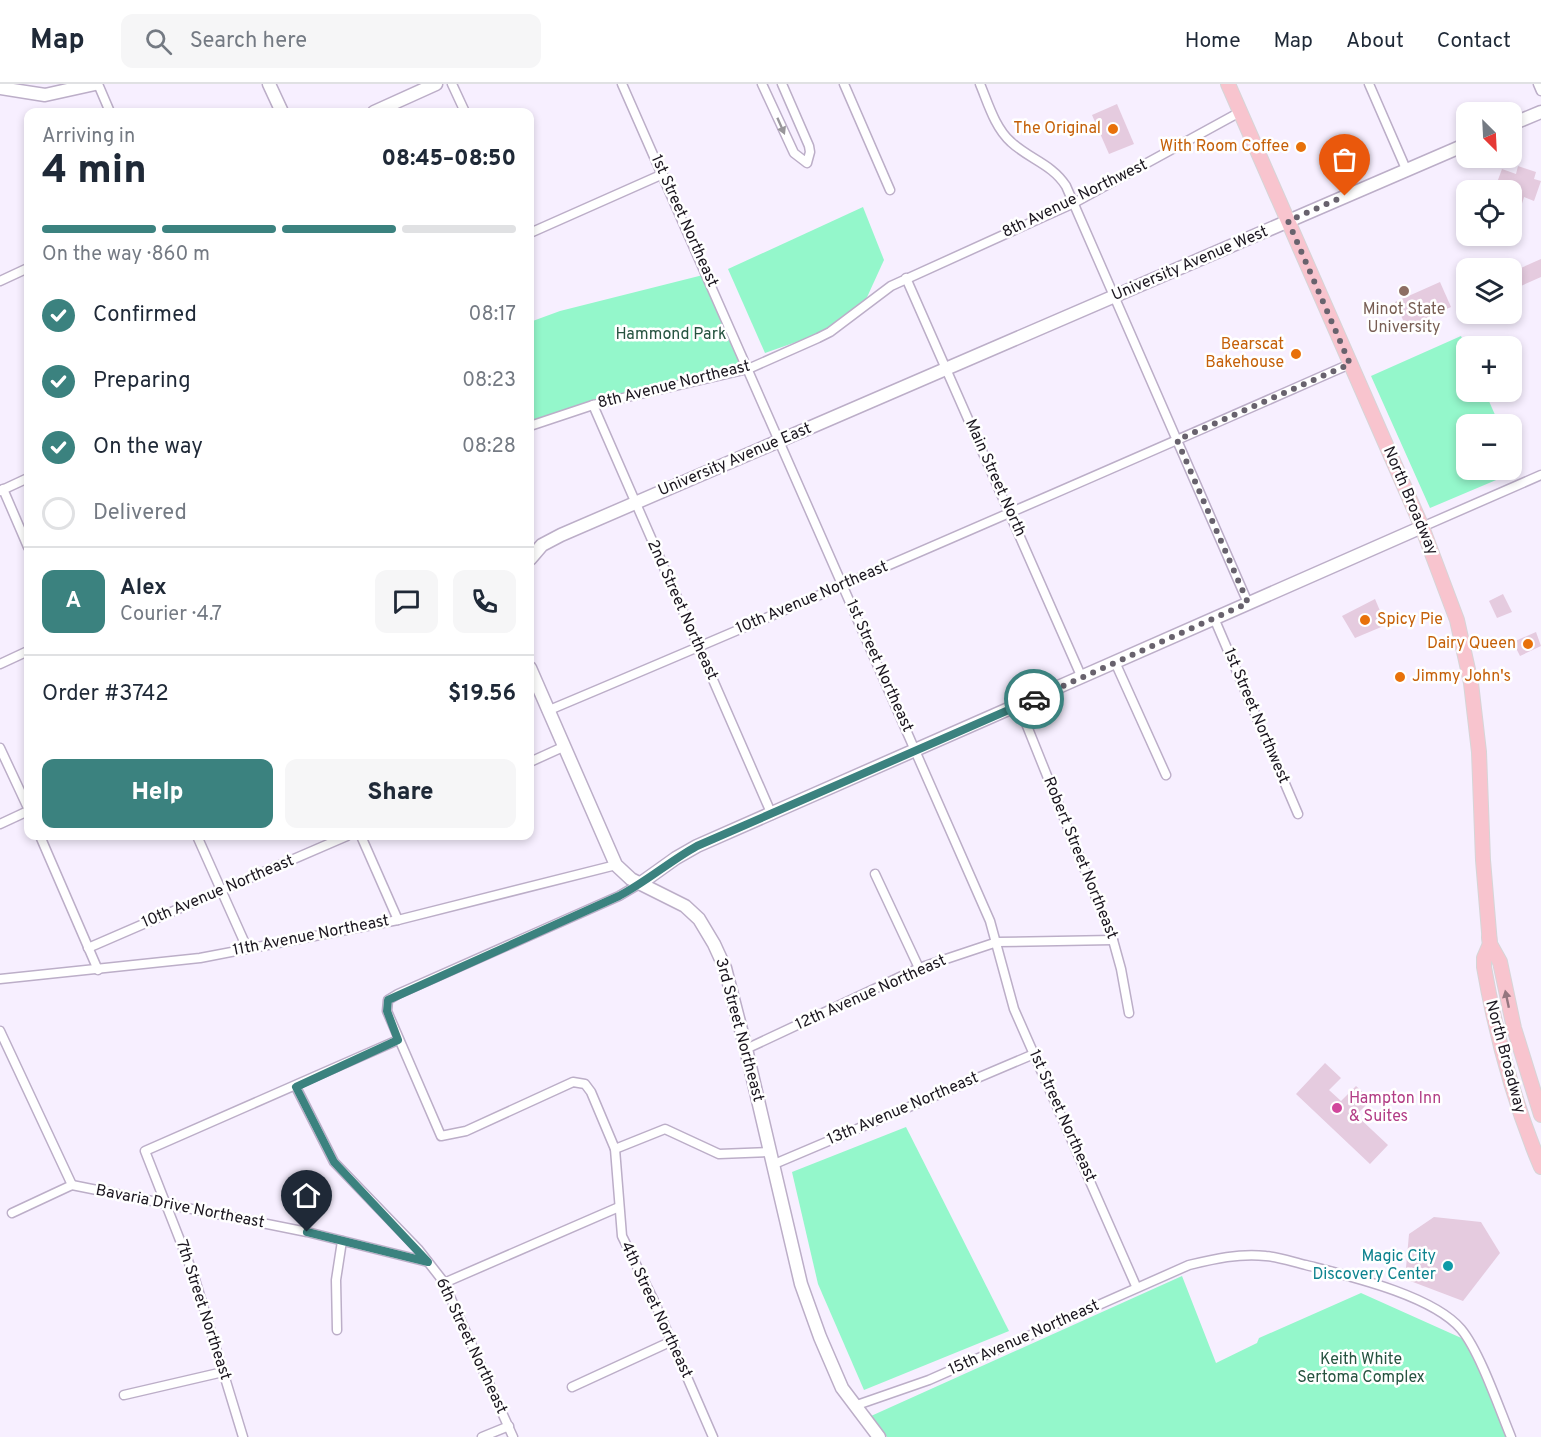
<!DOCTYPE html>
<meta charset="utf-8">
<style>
:root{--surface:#fff;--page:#f6f6f7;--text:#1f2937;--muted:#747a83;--line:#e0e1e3;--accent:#3b827f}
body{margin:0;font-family:Overpass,sans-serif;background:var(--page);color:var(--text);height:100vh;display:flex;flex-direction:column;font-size:22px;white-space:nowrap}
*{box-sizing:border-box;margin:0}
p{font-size:20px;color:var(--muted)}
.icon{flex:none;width:33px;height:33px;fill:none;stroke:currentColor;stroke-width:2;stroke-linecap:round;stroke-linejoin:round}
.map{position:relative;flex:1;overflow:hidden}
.side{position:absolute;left:24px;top:24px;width:510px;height:732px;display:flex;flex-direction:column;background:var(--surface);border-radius:12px;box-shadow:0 3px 9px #0003}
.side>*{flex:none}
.needle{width:39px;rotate:156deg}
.controls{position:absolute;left:1456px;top:18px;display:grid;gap:12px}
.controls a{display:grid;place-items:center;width:66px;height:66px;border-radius:12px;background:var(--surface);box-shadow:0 3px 9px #0003;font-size:30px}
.pin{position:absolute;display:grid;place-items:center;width:51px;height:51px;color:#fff;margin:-62px -26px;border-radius:50% 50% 50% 0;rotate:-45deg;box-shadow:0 0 6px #0007}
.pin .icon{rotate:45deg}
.courier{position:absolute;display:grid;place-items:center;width:60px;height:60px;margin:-30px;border:4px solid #3b827f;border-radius:50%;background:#fff;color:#222;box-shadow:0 2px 8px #0007}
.summary em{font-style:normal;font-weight:800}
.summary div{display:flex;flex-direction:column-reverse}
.summary{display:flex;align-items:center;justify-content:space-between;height:102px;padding:0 18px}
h1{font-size:39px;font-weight:800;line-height:45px}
.bar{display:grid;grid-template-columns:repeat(4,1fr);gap:9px 6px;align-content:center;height:72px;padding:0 18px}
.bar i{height:8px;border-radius:4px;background:var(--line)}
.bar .on{background:var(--accent)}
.bar p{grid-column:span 4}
.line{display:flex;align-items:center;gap:15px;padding:0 18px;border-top:2px solid var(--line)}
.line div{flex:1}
.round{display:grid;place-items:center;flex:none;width:63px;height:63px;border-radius:12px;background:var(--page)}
ol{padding:0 18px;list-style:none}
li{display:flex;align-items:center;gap:18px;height:66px}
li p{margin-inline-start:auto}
li .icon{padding:6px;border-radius:50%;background:var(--accent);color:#fff;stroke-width:4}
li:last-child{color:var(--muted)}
li i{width:33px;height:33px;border:3px solid var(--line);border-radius:50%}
.action{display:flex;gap:12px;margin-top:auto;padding:12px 18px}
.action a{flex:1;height:69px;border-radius:12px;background:var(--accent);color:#fff;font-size:24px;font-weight:800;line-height:69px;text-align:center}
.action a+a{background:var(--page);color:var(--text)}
header{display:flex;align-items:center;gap:36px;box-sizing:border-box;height:84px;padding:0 30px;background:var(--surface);border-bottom:2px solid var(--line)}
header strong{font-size:28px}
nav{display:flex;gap:33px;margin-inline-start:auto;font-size:21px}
.search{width:420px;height:54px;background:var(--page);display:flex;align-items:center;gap:15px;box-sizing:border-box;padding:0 21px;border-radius:12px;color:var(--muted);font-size:22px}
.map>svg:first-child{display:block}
.green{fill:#94f7cb}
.building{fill:#e5cbdf}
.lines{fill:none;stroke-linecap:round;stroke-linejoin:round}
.street-casing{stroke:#bcaec8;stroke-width:11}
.secondary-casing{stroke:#bcaec8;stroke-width:15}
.primary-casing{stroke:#d6d5d7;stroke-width:16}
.street{stroke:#fff;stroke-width:8}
.secondary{stroke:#fff;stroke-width:12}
.primary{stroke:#f8c4ce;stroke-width:14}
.oneway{fill:#98969a}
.oneway2{fill:#95767f}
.done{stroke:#68626d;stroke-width:6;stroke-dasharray:0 10.8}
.route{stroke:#3b827f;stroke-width:8}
.food-dot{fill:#e8710a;stroke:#fff;stroke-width:2}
.education-dot{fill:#8d6e63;stroke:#fff;stroke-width:2}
.hotel-dot{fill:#d1479c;stroke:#fff;stroke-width:2}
.culture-dot{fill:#0f9aa8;stroke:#fff;stroke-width:2}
.labels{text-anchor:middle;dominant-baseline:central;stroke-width:5;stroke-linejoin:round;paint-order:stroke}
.food-label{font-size:16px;fill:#c56008;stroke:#fff;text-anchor:end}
.street-label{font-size:16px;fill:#1b161f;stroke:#fff}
.education-label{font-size:16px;fill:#785e54;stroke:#fff}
.park-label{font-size:16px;fill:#265340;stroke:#fff}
.hotel-label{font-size:16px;fill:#b23c85;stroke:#fff;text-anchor:start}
.culture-label{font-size:16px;fill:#0d838f;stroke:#fff;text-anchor:end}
</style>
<header>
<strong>Map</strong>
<div class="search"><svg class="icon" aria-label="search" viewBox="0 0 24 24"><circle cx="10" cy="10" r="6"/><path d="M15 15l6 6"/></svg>Search here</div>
<nav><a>Home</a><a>Map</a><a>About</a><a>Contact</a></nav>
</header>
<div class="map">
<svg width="1541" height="1353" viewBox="0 0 1541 1353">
<rect width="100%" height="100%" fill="#f7efff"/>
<g class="green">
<polygon points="863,123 884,176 863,222 816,251 765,269 728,185"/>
<polygon points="707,190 748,285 593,321 530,342 530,238 560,227"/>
<polygon points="1461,252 1467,266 1467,308 1485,308 1499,340 1467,340 1467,386 1510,386 1508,391 1430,424 1371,292"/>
<polygon points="906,1043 1009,1247 864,1306 818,1200 792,1088"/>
<polygon points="1182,1192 1216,1279 1257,1259 1259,1254 1361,1209 1468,1257 1507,1353 887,1353 871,1332"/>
</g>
<g class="building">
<polygon points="1117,20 1134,60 1109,70 1092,31"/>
<polygon points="1518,82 1536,88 1534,95 1541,97 1534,117 1524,113 1521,123 1512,120 1512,106 1495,104 1502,85 1516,90"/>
<polygon points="1541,175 1541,193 1512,206 1512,188"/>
<polygon points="1440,198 1451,223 1406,243 1395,218"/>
<polygon points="1503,510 1512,528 1497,534 1489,517"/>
<polygon points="1375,515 1386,541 1355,554 1342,532"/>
<polygon points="1536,548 1541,562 1520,572 1513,558"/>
<polygon points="1325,979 1341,994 1329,1006 1341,1017 1356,1002 1371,1016 1356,1031 1388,1061 1370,1080 1296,1010"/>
<polygon points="1434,1133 1481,1138 1500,1169 1463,1217 1405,1195 1409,1150"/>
</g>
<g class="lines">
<g class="street-casing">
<g id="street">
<polyline points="98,0 110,28"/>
<polyline points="452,0 465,28"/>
<polyline points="622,0 990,837 1014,925 1136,1202"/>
<polyline points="762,0 794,69 807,79 810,68 809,62 782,0"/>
<polyline points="844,0 890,106"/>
<path d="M980,0C988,19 995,44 1011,58C1029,75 1052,80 1066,102L1248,519"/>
<polyline points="1369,0 1406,85"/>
<polyline points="1538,0 1541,7"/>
<polyline points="530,149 663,90"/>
<polyline points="906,194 1082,594"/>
<polyline points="0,197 28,184"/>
<polyline points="593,321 772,731"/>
<polyline points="530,342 593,321 748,285 818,254 830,248 891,202 1074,119 1240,28"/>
<polyline points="3,405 28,463"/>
<polyline points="0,407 28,394"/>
<polyline points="1422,443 1541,391"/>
<polyline points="1214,534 1298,730"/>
<polyline points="1115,578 1166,691"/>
<polyline points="0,580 28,567"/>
<polyline points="1019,622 1113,856 1121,885 1129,929"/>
<path d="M547,627C816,514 1084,397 1350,280"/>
<polyline points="0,664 28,724"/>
<polyline points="530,678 563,663"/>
<polyline points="0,740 28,727"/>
<polyline points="40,752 98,886"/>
<polyline points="197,752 247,864"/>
<polyline points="361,752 398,836"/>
<polyline points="875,790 919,884"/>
<polyline points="641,799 619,812 398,910 388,916 387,927 441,1052 466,1047 573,998 585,1000 591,1008 615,1065 622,1152 654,1217 713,1353"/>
<polyline points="88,864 347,752"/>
<polyline points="0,895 200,874 398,836 616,781"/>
<polyline points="0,947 72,1101"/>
<polyline points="746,965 919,884 997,858 1113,856"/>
<polyline points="296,1003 334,1078 418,1165 443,1197 513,1353"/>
<polyline points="615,1065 665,1045 719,1070 769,1068"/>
<polyline points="772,1081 1034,970"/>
<polyline points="72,1101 307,1148 428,1178"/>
<polyline points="12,1129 72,1101"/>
<polyline points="444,1199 619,1123"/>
<polyline points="337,1246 336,1196 342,1157"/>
<polyline points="572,1303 672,1257"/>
<polyline points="124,1311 223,1288"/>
<path d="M857,1321L929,1296L1189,1181C1214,1175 1239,1169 1266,1172C1279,1173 1293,1178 1306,1181C1349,1192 1432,1211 1461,1245C1480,1268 1499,1324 1511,1353"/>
<polyline points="243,1353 194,1192 145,1067 398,956"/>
<polyline points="482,1353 509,1342"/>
</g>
</g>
<g class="secondary-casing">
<g id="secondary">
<polyline points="269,0 282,28"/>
<polyline points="0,4 45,11 95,0"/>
<polyline points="374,28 436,0"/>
<polyline points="1512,40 1541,28"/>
<polyline points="530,475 542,461 561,451 1467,60"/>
<polyline points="530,584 616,781 631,795 685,822 699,835 714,860 725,884 746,965 801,1200 820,1253 842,1304 879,1353"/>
<polyline points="641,799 676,774 697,762 1422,443"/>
</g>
</g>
<g class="primary-casing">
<g id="primary">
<path d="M1228,0L1422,443L1457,536L1471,599L1479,668L1483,776L1490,860L1484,874V883C1496,952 1514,1019 1541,1083"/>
<polyline points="1489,853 1490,860 1500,878 1514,944 1541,1031"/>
</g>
</g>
<use href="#street" class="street"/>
<use href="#secondary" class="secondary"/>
<use href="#primary" class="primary"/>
</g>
<defs><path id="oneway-solid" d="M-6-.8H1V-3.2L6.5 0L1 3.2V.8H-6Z" transform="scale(1.5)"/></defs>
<use class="oneway" href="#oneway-solid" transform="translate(781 42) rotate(66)"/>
<use class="oneway2" href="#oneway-solid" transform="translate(1507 915) rotate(-102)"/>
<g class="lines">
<polyline class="done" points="1034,615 1248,519 1177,356 1350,280 1288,137 1345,112"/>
<path class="route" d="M307,1148L428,1178L334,1078L296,1003L398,956L387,927L388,916L619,812C646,798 670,777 697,762L1034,615"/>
</g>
<g class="food-dot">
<circle cx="1113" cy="45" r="6"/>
<circle cx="1301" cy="63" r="6"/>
<circle cx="1296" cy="270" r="6"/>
<circle cx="1365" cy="536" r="6"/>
<circle cx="1528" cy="560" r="6"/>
<circle cx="1400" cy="593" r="6"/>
</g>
<circle class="education-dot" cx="1404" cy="207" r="6"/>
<circle class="hotel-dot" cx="1337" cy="1024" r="6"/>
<circle class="culture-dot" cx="1448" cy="1182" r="6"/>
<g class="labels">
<g class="food-label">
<text x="1101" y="45">The Original</text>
<text x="1289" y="63">With Room Coffee</text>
<text x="1284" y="261">Bearscat<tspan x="1284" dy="18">Bakehouse</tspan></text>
<text x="1377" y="536" text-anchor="start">Spicy Pie</text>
<text x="1516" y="560">Dairy Queen</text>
<text x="1412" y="593" text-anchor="start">Jimmy John's</text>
</g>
<g class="street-label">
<text transform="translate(1075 115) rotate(-26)">8th Avenue Northwest</text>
<text transform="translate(684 137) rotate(66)">1st Street Northeast</text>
<text transform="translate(1190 180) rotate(-23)">University Avenue West</text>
<text transform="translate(674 301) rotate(-14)">8th Avenue Northeast</text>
<text transform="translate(735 376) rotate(-23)">University Avenue East</text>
<text transform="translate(995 394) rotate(66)">Main Street North</text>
<text transform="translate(1410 417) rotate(67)">North Broadway</text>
<text transform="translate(812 514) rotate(-23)">10th Avenue Northeast</text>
<text transform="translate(682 526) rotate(66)">2nd Street Northeast</text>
<text transform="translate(879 582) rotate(66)">1st Street Northeast</text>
<text transform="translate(1256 632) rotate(67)">1st Street Northwest</text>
<text transform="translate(1080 774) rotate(68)">Robert Street Northeast</text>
<text transform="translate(218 808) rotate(-23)">10th Avenue Northeast</text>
<text transform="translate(311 852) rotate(-11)">11th Avenue Northeast</text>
<text transform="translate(871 909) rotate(-24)">12th Avenue Northeast</text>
<text transform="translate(739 946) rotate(75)">3rd Street Northeast</text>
<text transform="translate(1505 973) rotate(75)">North Broadway</text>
<text transform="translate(903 1025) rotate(-23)">13th Avenue Northeast</text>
<text transform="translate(1062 1032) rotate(66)">1st Street Northeast</text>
<text transform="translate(180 1123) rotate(11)">Bavaria Drive Northeast</text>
<text transform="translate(203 1226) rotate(72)">7th Street Northeast</text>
<text transform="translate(656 1226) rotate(65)">4th Street Northeast</text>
<text transform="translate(1024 1254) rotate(-24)">15th Avenue Northeast</text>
<text transform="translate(471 1262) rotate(65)">6th Street Northeast</text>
</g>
<g class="education-label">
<text x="1404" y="226">Minot State<tspan x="1404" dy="18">University</tspan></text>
</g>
<g class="park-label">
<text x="671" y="251">Hammond Park</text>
<text x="1361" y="1276">Keith White<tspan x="1361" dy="18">Sertoma Complex</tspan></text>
</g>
<g class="hotel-label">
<text x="1349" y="1015">Hampton Inn<tspan x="1349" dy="18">&amp; Suites</tspan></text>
</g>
<g class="culture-label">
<text x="1436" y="1173">Magic City<tspan x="1436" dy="18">Discovery Center</tspan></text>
</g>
</g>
</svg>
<div class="controls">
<a><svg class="needle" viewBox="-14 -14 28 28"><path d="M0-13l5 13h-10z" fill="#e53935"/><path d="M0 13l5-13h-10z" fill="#747a83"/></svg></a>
<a><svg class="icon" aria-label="locate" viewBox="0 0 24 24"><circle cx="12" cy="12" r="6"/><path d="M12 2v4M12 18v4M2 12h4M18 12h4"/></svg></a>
<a><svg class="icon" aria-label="layers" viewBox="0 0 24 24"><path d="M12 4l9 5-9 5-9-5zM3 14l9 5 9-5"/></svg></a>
<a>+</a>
<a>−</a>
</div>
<div class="pin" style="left:1345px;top:112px;background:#ea580c"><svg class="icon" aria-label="bag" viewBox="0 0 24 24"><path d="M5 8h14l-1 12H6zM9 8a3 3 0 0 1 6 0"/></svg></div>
<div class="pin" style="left:307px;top:1148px;background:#1f2937"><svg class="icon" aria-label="home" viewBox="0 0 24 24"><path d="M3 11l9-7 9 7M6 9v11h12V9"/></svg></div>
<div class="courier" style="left:1034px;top:615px"><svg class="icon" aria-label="car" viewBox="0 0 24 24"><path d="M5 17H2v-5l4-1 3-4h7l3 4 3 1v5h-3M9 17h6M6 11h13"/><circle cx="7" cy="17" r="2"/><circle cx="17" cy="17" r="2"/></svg></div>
<section class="side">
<div class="summary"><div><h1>4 min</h1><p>Arriving in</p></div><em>08:45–08:50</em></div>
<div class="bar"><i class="on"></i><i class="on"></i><i class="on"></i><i></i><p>On the way · 860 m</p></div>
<ol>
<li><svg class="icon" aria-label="check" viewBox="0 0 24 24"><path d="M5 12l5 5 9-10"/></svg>Confirmed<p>08:17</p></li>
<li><svg class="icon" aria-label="check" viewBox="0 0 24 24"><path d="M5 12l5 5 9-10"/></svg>Preparing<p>08:23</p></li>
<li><svg class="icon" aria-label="check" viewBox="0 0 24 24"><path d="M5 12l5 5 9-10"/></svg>On the way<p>08:28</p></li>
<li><i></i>Delivered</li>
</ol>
<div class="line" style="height:108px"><b class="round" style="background:var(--accent);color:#fff">A</b><div><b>Alex</b><p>Courier · 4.7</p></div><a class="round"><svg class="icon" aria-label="chat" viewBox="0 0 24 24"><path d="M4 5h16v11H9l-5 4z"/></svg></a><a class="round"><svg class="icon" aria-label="phone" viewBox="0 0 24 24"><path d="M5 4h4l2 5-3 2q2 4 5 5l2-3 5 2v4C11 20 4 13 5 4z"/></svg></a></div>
<div class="line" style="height:78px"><div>Order #3742</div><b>$19.56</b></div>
<div class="action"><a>Help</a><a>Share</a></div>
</section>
</div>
